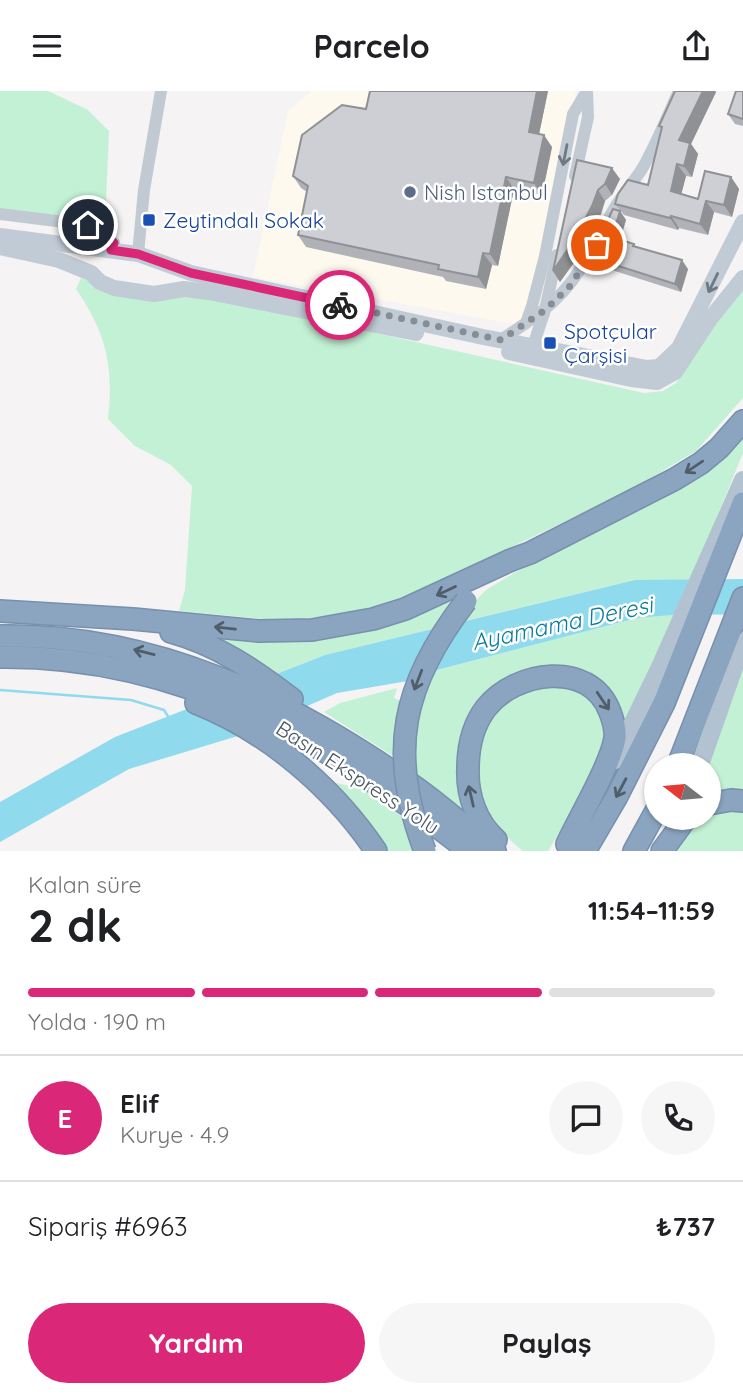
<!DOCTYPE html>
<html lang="tr">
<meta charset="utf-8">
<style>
:root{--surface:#fff;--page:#f6f6f6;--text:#202124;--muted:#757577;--line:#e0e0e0;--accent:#db2777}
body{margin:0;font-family:Quicksand,sans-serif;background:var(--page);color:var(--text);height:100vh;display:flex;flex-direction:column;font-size:26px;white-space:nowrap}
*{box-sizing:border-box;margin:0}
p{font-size:23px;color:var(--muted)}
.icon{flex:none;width:38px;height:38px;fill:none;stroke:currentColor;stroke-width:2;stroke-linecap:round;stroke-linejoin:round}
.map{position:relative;height:760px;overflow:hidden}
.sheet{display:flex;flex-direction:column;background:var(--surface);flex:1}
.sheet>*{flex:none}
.needle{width:46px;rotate:286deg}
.buttons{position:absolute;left:644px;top:662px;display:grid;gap:14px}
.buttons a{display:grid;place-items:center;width:77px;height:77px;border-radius:50%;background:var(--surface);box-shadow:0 2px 5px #0004;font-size:35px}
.pin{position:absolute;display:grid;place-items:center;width:60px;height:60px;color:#fff;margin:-30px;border:4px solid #fff;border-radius:50%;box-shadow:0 2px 7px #0007}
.courier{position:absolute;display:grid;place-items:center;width:70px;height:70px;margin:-35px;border:5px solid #db2777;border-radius:50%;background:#fff;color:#222;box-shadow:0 2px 9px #0007}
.head em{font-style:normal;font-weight:700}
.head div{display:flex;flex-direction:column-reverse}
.head{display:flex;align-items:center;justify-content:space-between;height:119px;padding:0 28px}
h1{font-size:46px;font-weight:700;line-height:52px}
.bar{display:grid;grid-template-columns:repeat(4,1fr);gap:10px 7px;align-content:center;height:84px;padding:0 28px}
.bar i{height:9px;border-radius:5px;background:var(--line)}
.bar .selected{background:var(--accent)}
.bar p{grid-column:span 4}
.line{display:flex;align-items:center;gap:18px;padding:0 28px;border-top:2px solid var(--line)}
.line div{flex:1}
.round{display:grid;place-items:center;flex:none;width:74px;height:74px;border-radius:37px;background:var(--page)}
.cta{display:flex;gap:14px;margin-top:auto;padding:14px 28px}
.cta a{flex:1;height:80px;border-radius:42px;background:var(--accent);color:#fff;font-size:28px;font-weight:700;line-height:80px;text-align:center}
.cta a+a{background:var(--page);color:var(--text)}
header{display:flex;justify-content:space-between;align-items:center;height:91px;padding:0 28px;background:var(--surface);font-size:32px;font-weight:700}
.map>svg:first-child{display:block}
.commercial{fill:#fdf9ef}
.green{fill:#c3f1d5}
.water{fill:#90daee}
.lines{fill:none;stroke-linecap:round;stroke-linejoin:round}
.stream{stroke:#90daee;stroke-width:2.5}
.highway-casing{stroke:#7690ad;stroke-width:24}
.street{stroke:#c1cad2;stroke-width:12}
.secondary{stroke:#c1cbd6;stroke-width:16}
.primary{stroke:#b3c2d1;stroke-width:18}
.highway{stroke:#8ba5c1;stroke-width:21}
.highway-bridge-casing{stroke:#7690ad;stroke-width:24;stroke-linecap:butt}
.highway-bridge{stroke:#8ba5c1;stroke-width:21}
.wall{fill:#b0b2b7}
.shaded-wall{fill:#909195}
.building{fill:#cdcfd5;stroke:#909195;stroke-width:2}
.oneway{stroke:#6e7983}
.oneway2{stroke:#6e7984}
.oneway3{stroke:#505e6b}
.done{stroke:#868d94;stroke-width:7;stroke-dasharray:0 12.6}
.route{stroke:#db2777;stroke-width:9}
.service-dot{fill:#5c6f8a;stroke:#fff;stroke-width:2.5}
.transit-dot{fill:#1a4fb4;stroke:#fff;stroke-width:2.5}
.labels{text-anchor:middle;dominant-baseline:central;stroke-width:5;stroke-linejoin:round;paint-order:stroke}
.service-label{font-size:21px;fill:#4e5e75;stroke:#fff;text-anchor:start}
.transit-label{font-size:21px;fill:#164399;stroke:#fff;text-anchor:start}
.street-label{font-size:21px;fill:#4a5661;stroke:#fff}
.water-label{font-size:23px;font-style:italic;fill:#0c7c9b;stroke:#fff}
</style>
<header><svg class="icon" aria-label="menu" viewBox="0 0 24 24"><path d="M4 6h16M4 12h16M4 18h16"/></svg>Parcelo<svg class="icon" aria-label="share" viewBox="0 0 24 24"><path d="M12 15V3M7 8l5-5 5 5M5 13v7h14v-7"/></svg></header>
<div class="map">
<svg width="743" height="760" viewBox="0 0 743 760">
<rect width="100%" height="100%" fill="#f5f3f3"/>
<polygon class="commercial" points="311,0 576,0 526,235 253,186 288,20"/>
<g class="green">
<polygon points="0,0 48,0 88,19 109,40 105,135 0,119"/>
<path d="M81,187L112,200L217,209L317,229L644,302L663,300L676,292L729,214L743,198V307L696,360L632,398L416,502L368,517L326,526L275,529L179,520L185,499L192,395L171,374L135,355L108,328C114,275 106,242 76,198Z"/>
<polygon points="743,340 743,362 691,489 635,489 456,532 468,517 486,499 519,479 704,379"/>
<polygon points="462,502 437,537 325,564 276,583 204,542 292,551 346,543 402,530"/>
<polygon points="677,523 623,634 583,584 491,604 467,721 414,681 413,645 429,581 637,527"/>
<polygon points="743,576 743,700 723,699 709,703 709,674"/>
<path d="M542,593L587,600L611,641L572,721L548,760H523C476,721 472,697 483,637L487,638C496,611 519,604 542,593Z"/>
<polygon points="397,597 394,607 401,610 398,623 393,665 324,621 340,612"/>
<polygon points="327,690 364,698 402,726 418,760 387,760 366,730"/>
<polygon points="743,716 743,760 667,760 696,726 709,726 709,720"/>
</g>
<polygon class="water" points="743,488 743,524 683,523 637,527 429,581 408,590 337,602 241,644 129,678 0,751 0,711 115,646 325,564 635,489"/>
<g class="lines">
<polyline class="stream" points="0,599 131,609 164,619 169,627"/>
<g class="highway-casing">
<g id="highway">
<polyline points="0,520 133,528 259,540 312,539 373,528 405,518 511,469 530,462 675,388 701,372 719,357 743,330"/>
<path d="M171,541C218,554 254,579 292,608"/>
<path d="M0,545C153,542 289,608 412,694C441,714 467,738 495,760"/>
<path d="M0,566C183,564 329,651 469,760"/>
<path d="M196,612C267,640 333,696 376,760"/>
<polyline points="678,674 743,507"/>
<polyline points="709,713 731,709 743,710"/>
<path d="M496,749C476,731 467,704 468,678C468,657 473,634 486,617C515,580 590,568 610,621C613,629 616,638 615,647C611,673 579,727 567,753"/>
<polyline points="585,760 616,707 664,612 743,412"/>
<polyline points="634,760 656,720"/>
<polyline points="662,760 687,726"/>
</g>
</g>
<g class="street">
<polyline points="575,85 588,26 587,0"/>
<polyline points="0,123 88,134 114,152 111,159"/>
<polyline points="138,163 144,99 161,0"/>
<path d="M526,232C575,200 587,167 614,118C622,104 633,92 642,78C656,54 667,26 679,0"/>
<polyline points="501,249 526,232 532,215 545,165 573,23 587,0"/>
<polyline points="533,255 545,219 557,164"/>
</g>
<g class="secondary">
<polyline points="0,145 138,163 191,182 483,246 647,277 659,276 679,257 743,131"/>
<polyline points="0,156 59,169 91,182 100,191 114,197 154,203 184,198 209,201 416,242"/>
<polyline points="509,261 631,288 657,291 675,281 710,228 743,187"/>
</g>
<g class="primary">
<polyline points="615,669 660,576 743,389"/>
<polyline points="700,674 743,551"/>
</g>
<use href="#highway" class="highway"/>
<g class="highway-bridge-casing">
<path id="highway-bridge" d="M425,760C387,661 402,593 466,510"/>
</g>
<use href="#highway-bridge" class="highway-bridge"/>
</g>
<g class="wall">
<polygon points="370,0 548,0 539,43 552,56 542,104 514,98 498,175 492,174 486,198 446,190 443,186 306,156 298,144 307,101 301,97 293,85 366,18"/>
<polygon points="675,0 715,0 716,1 691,53 698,63 692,86 686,85 681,103 698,108 731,86 739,98 732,126 714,121 708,144 679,137 678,139 624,124 615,113 648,94 662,38 659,35"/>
<polygon points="743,0 743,35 735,33 728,23"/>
<polygon points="577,69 620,88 612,104 605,110 600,126 580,163 560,191 553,180"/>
<polygon points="620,120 626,129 620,149 634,153 636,156 688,178 681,201 596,174 590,166"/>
</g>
<g class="shaded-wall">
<polygon points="537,0 548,0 537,53 529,41"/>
<polygon points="703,0 715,0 716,1 691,53 698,63 692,86 684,75 679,49"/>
<polygon points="544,44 552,56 542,104 534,92"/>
<polygon points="677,73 686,85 679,112 671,100"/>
<polygon points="612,77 620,88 612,104 605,93"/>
<polygon points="506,86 514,98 498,175 490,163"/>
<polygon points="731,86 739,98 732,126 724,114"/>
<polygon points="598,99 605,110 600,126 580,163 560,191 553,180"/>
<polygon points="706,110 714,121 708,144 700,133"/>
<polygon points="620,120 626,129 618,155 612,146"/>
<polygon points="671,125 679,137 678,139 670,127"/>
<polygon points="483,162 492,174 486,198 478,186"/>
<polygon points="682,169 688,178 681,201 675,193"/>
</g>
<g class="building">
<polygon points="370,0 537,0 529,41 544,44 534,92 506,86 490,163 483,162 478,186 438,178 439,174 298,144 308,95 293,85 302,44 342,14 366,18"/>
<polygon points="675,0 703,0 679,49 690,52 684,75 677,73 671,100 698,108 705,80 731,86 724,114 706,110 700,133 671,125 670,127 615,113 618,103 628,89 648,94 662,36 659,35"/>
<polygon points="736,0 743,0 743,28 728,23"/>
<polygon points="577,69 612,77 605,93 598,99 592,115 572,152 553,180"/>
<polygon points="613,118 620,120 612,146 634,153 633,155 682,169 675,193 590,166"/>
</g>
<defs><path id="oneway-shaft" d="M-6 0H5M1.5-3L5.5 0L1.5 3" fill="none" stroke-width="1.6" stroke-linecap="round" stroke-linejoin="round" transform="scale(1.75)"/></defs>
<use class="oneway" href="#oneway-shaft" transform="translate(565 64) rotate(101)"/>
<use class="oneway2" href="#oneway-shaft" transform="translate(713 192) rotate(116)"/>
<g class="oneway3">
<use href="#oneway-shaft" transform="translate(694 376) rotate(146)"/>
<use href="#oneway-shaft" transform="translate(446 500) rotate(155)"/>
<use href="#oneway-shaft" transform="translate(225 537) rotate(-174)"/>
<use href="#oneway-shaft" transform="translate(144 561) rotate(-166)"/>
<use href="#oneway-shaft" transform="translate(418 589) rotate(111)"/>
<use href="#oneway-shaft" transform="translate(603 610) rotate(56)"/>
<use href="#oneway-shaft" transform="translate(621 697) rotate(118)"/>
<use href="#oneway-shaft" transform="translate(471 705) rotate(-103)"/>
</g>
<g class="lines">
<polyline class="done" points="340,214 501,249 545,219 570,195 597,154"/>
<polyline class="route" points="88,134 114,152 111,159 138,163 191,182 340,214"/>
</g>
<circle class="service-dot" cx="410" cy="101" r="7"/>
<g class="transit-dot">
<rect x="142" y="122" width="14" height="14" rx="3.5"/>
<rect x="543" y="245" width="14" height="14" rx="3.5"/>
</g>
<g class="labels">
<g class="service-label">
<text x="424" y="101">Nish Istanbul</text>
</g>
<g class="transit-label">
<text x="163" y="129">Zeytindalı Sokak</text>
<text x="564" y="240">Spotçular<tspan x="564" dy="24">Çarşisi</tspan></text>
</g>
<g class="street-label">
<text transform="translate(358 686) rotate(33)">Basın Ekspress Yolu</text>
</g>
<g class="water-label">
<text transform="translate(562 532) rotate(-12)">Ayamama Deresi</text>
</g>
</g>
</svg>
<div class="buttons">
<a><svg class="needle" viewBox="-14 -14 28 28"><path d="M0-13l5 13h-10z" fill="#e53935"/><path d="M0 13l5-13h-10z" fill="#757577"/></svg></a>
</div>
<div class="pin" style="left:597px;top:154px;background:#ea580c"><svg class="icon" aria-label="bag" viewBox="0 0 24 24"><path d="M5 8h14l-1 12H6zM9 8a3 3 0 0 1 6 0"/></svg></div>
<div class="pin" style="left:88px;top:134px;background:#1f2937"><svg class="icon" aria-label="home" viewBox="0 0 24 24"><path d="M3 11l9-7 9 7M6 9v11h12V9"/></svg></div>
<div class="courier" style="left:340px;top:214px"><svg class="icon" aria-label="bike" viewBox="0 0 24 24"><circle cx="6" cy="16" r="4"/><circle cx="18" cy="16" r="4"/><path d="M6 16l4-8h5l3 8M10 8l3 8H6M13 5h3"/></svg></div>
</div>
<section class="sheet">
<div class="head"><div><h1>2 dk</h1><p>Kalan süre</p></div><em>11:54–11:59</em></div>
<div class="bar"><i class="selected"></i><i class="selected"></i><i class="selected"></i><i></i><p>Yolda · 190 m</p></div>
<div class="line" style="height:126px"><b class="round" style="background:var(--accent);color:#fff">E</b><div><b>Elif</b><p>Kurye · 4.9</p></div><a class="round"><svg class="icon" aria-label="chat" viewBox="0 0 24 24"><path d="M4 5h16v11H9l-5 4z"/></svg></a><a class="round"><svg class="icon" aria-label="phone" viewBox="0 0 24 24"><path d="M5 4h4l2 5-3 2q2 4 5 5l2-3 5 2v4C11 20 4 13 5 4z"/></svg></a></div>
<div class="line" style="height:91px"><div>Sipariş #6963</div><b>₺737</b></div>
<div class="cta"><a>Yardım</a><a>Paylaş</a></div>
</section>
